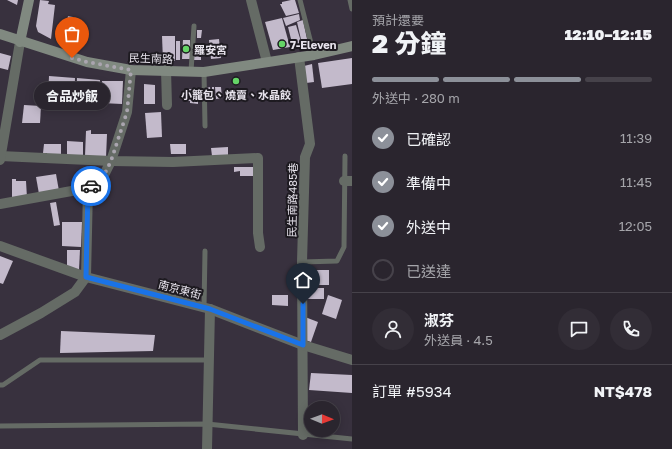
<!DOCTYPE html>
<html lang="zh-TW">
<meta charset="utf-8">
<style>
:root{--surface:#2a252e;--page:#322d36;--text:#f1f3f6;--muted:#a5a5aa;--line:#46424a;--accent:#8c9099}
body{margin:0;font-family:"Golos Text","Noto Sans TC",sans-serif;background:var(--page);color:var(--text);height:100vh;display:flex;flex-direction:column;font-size:15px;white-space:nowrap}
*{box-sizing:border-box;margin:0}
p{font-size:13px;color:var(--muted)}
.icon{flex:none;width:22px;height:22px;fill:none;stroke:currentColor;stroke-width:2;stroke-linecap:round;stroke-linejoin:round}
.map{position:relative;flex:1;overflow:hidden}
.panel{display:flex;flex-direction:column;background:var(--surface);width:320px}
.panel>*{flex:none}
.needle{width:26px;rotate:91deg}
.tools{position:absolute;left:304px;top:401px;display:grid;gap:8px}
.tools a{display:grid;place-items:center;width:36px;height:36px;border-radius:50%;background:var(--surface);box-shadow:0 2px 10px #0003,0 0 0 1px var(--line);font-size:20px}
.pin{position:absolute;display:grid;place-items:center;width:34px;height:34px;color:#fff;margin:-41px -17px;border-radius:50% 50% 50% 0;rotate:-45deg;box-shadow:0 0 4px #0007}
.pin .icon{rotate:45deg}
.courier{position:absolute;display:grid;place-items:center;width:40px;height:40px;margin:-20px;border:3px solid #1a73e8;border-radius:50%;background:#fff;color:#222;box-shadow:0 1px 5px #0007}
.bubble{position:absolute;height:28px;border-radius:14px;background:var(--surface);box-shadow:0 2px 10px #0003,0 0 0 1px var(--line);font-size:13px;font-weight:800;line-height:28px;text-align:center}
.overview em{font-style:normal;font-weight:800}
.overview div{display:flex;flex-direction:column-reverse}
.overview{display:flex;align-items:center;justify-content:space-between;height:68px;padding:0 20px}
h1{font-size:26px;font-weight:800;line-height:30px}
.bar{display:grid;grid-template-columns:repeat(4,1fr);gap:6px 4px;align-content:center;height:48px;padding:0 20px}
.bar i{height:5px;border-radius:3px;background:var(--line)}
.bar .selected{background:var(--accent)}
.bar p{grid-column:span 4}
.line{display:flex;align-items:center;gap:10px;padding:0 20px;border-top:1px solid var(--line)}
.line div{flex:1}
.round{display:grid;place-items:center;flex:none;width:42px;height:42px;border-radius:21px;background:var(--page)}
ol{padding:0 20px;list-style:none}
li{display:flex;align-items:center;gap:12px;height:44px}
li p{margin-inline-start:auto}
li .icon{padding:4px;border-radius:50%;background:var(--accent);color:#fff;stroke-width:4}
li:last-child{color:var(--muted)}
li i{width:22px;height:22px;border:2px solid var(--line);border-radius:50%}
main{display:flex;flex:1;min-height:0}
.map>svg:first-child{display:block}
.building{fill:#c3bacb}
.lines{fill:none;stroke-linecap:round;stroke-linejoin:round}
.lane{stroke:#656b65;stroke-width:5}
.street{stroke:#656b65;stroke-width:10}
.secondary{stroke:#808980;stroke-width:10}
.done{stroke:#aaa5af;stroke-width:4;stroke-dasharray:0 7.2}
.route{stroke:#1a73e8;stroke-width:5}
.poi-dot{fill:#65d467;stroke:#1d1a20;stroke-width:1.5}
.labels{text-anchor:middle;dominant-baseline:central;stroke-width:4;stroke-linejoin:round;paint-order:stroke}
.poi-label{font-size:11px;font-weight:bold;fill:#e7e3ec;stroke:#1d1a20;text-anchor:start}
.street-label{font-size:11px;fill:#e7e3ec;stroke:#1d1a20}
</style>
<main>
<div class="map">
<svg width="352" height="449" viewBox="0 0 352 449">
<rect width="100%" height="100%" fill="#38313e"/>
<g class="building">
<polygon points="7,0 18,0 17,5"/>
<polygon points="40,0 49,1 48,4 55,5 51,39 38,32 36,26"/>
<polygon points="291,0 295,0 299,13 286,16 280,4 282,4 282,2"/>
<polygon points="299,14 300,20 286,26 283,18"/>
<polygon points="68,16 73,17 72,26 77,26 74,47 63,43"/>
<polygon points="282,18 290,47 273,50 265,22"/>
<polygon points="303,20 307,39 304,44 302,44 297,22"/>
<polygon points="296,25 302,45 293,47 288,27"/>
<polygon points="197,30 202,30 201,38 197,38"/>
<polygon points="162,36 175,36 175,61 163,61"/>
<polygon points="219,39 221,58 211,59 209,40"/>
<polygon points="183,40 190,40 190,59 182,59"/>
<rect x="176" y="41" width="4" height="19"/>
<polygon points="193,49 201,49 201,60 194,60"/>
<polygon points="0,53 11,56 8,70 0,68"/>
<polygon points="352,58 352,84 322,88 318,63"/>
<polygon points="312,64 314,82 306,83 304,66"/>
<polygon points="49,76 75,78 74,100 48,98"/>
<polygon points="77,78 100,80 99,102 76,100"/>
<polygon points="102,81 123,81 122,104 101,103"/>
<polygon points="144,84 155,85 155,104 144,104"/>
<polygon points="210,87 211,100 208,101 207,88"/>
<rect x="212" y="87" width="2" height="12"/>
<polygon points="215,87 221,87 222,98 216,99"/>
<polygon points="187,89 198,89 198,104 190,103 190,101 187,101"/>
<polygon points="24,105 41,106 40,123 22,123"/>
<polygon points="161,112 162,137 147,138 145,113"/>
<polygon points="91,130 91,134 107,134 106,158 85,156 86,131"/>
<polygon points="67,141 83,142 83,157 67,157"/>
<polygon points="44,144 61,144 61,156 47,156 47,153 43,153"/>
<polygon points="170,144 186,144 186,154 171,154"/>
<polygon points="228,147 228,156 212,156 211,148"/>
<polygon points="234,167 254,167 254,176 240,176 240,171 234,172"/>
<polygon points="56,174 59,191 39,194 36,177"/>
<polygon points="12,179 16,179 16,181 26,181 27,198 12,200"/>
<polygon points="56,202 60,225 54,226 50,203"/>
<polygon points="62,222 82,222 81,247 62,246"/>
<polygon points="67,250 80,250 79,270 67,270"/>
<polygon points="0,256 13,261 3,284 0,283"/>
<rect x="315" y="270" width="14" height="15"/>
<rect x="307" y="288" width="17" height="11"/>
<polygon points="272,295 288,295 288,306 272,305"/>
<polygon points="328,295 342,300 336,319 322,314"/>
<polygon points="305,317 318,322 311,342 305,340"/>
<polygon points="61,331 155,335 153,351 60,353"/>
<polygon points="311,373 352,375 352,393 309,390"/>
</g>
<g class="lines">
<g class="lane">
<polyline points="300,0 314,55"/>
<polyline points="350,0 352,9"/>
<polyline points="191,71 194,26"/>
<polyline points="204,72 205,126"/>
<polyline points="302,262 337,261 344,247 345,156"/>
<polyline points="204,308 205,251"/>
<polyline points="0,385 3,385 40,360 209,360"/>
<polyline points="0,426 207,424 352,439"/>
</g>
<g class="street">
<polyline points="251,0 267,62"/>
<polyline points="299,57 310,144 305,157 302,262 303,435"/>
<polyline points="166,70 167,105"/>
<polyline points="0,156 111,161 173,162 258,158 258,233 260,247"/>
<polyline points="0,160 20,42"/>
<polyline points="344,181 352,181"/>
<polyline points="0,204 88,188 104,175 111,161 127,112 131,70"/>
<polyline points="0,246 86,277 210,309 303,345 352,360"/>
<polyline points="0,335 41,313 75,292 86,277 88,188"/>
<polyline points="207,449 210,309"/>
</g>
<g class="secondary">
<polyline points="0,34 87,62 131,70 204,72 314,55 352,46"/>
<polyline points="20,42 29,0"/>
</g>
</g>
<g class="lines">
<polyline class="done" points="72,58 87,62 131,70 127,112 111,161 104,175 91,186"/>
<polyline class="route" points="91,186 88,188 86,277 210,309 303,345 303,304"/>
</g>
<g class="poi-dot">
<circle cx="282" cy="44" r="4"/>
<circle cx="186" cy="49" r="4"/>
<circle cx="236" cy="81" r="4"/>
</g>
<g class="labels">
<g class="poi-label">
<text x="290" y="44">7-Eleven</text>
<text x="194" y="49">羅安宮</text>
<text x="236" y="94" text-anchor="middle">小籠包、燒賣、水晶餃</text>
</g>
<g class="street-label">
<text transform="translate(151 58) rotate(2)">民生南路</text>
<text transform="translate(292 200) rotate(-89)">民生南路485巷</text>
<text transform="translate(180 289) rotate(15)">南京東街</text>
</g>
</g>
</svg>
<div class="tools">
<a><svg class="needle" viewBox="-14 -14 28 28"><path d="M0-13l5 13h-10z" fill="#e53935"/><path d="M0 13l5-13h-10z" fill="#a5a5aa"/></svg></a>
</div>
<div class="pin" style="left:72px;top:58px;background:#ea580c"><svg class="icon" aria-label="bag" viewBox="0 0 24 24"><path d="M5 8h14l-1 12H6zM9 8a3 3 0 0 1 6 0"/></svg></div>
<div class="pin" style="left:303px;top:304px;background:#1f2937"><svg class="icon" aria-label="home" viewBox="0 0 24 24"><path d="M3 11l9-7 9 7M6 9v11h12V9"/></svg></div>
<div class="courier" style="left:91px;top:186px"><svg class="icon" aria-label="car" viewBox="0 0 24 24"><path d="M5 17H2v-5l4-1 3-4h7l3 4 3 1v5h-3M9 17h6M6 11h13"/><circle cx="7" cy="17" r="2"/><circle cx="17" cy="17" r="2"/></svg></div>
<div class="bubble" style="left:34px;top:82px;width:76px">合品炒飯</div>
</div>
<section class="panel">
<div class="overview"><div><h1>2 分鐘</h1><p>預計還要</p></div><em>12:10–12:15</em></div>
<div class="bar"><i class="selected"></i><i class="selected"></i><i class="selected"></i><i></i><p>外送中 · 280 m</p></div>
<ol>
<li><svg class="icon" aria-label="check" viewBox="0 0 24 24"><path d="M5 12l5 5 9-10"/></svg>已確認<p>11:39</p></li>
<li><svg class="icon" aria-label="check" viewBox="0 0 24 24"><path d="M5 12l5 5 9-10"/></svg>準備中<p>11:45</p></li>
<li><svg class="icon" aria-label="check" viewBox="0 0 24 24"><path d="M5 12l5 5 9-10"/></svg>外送中<p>12:05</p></li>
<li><i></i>已送達</li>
</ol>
<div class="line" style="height:72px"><a class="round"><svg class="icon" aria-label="person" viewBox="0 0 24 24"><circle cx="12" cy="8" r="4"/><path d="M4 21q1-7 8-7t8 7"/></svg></a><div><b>淑芬</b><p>外送員 · 4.5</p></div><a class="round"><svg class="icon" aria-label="chat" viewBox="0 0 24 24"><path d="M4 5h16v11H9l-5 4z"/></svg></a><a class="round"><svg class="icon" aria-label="phone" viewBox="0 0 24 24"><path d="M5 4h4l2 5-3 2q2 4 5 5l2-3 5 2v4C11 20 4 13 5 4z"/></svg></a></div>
<div class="line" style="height:52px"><div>訂單 #5934</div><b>NT$478</b></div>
</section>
</main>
